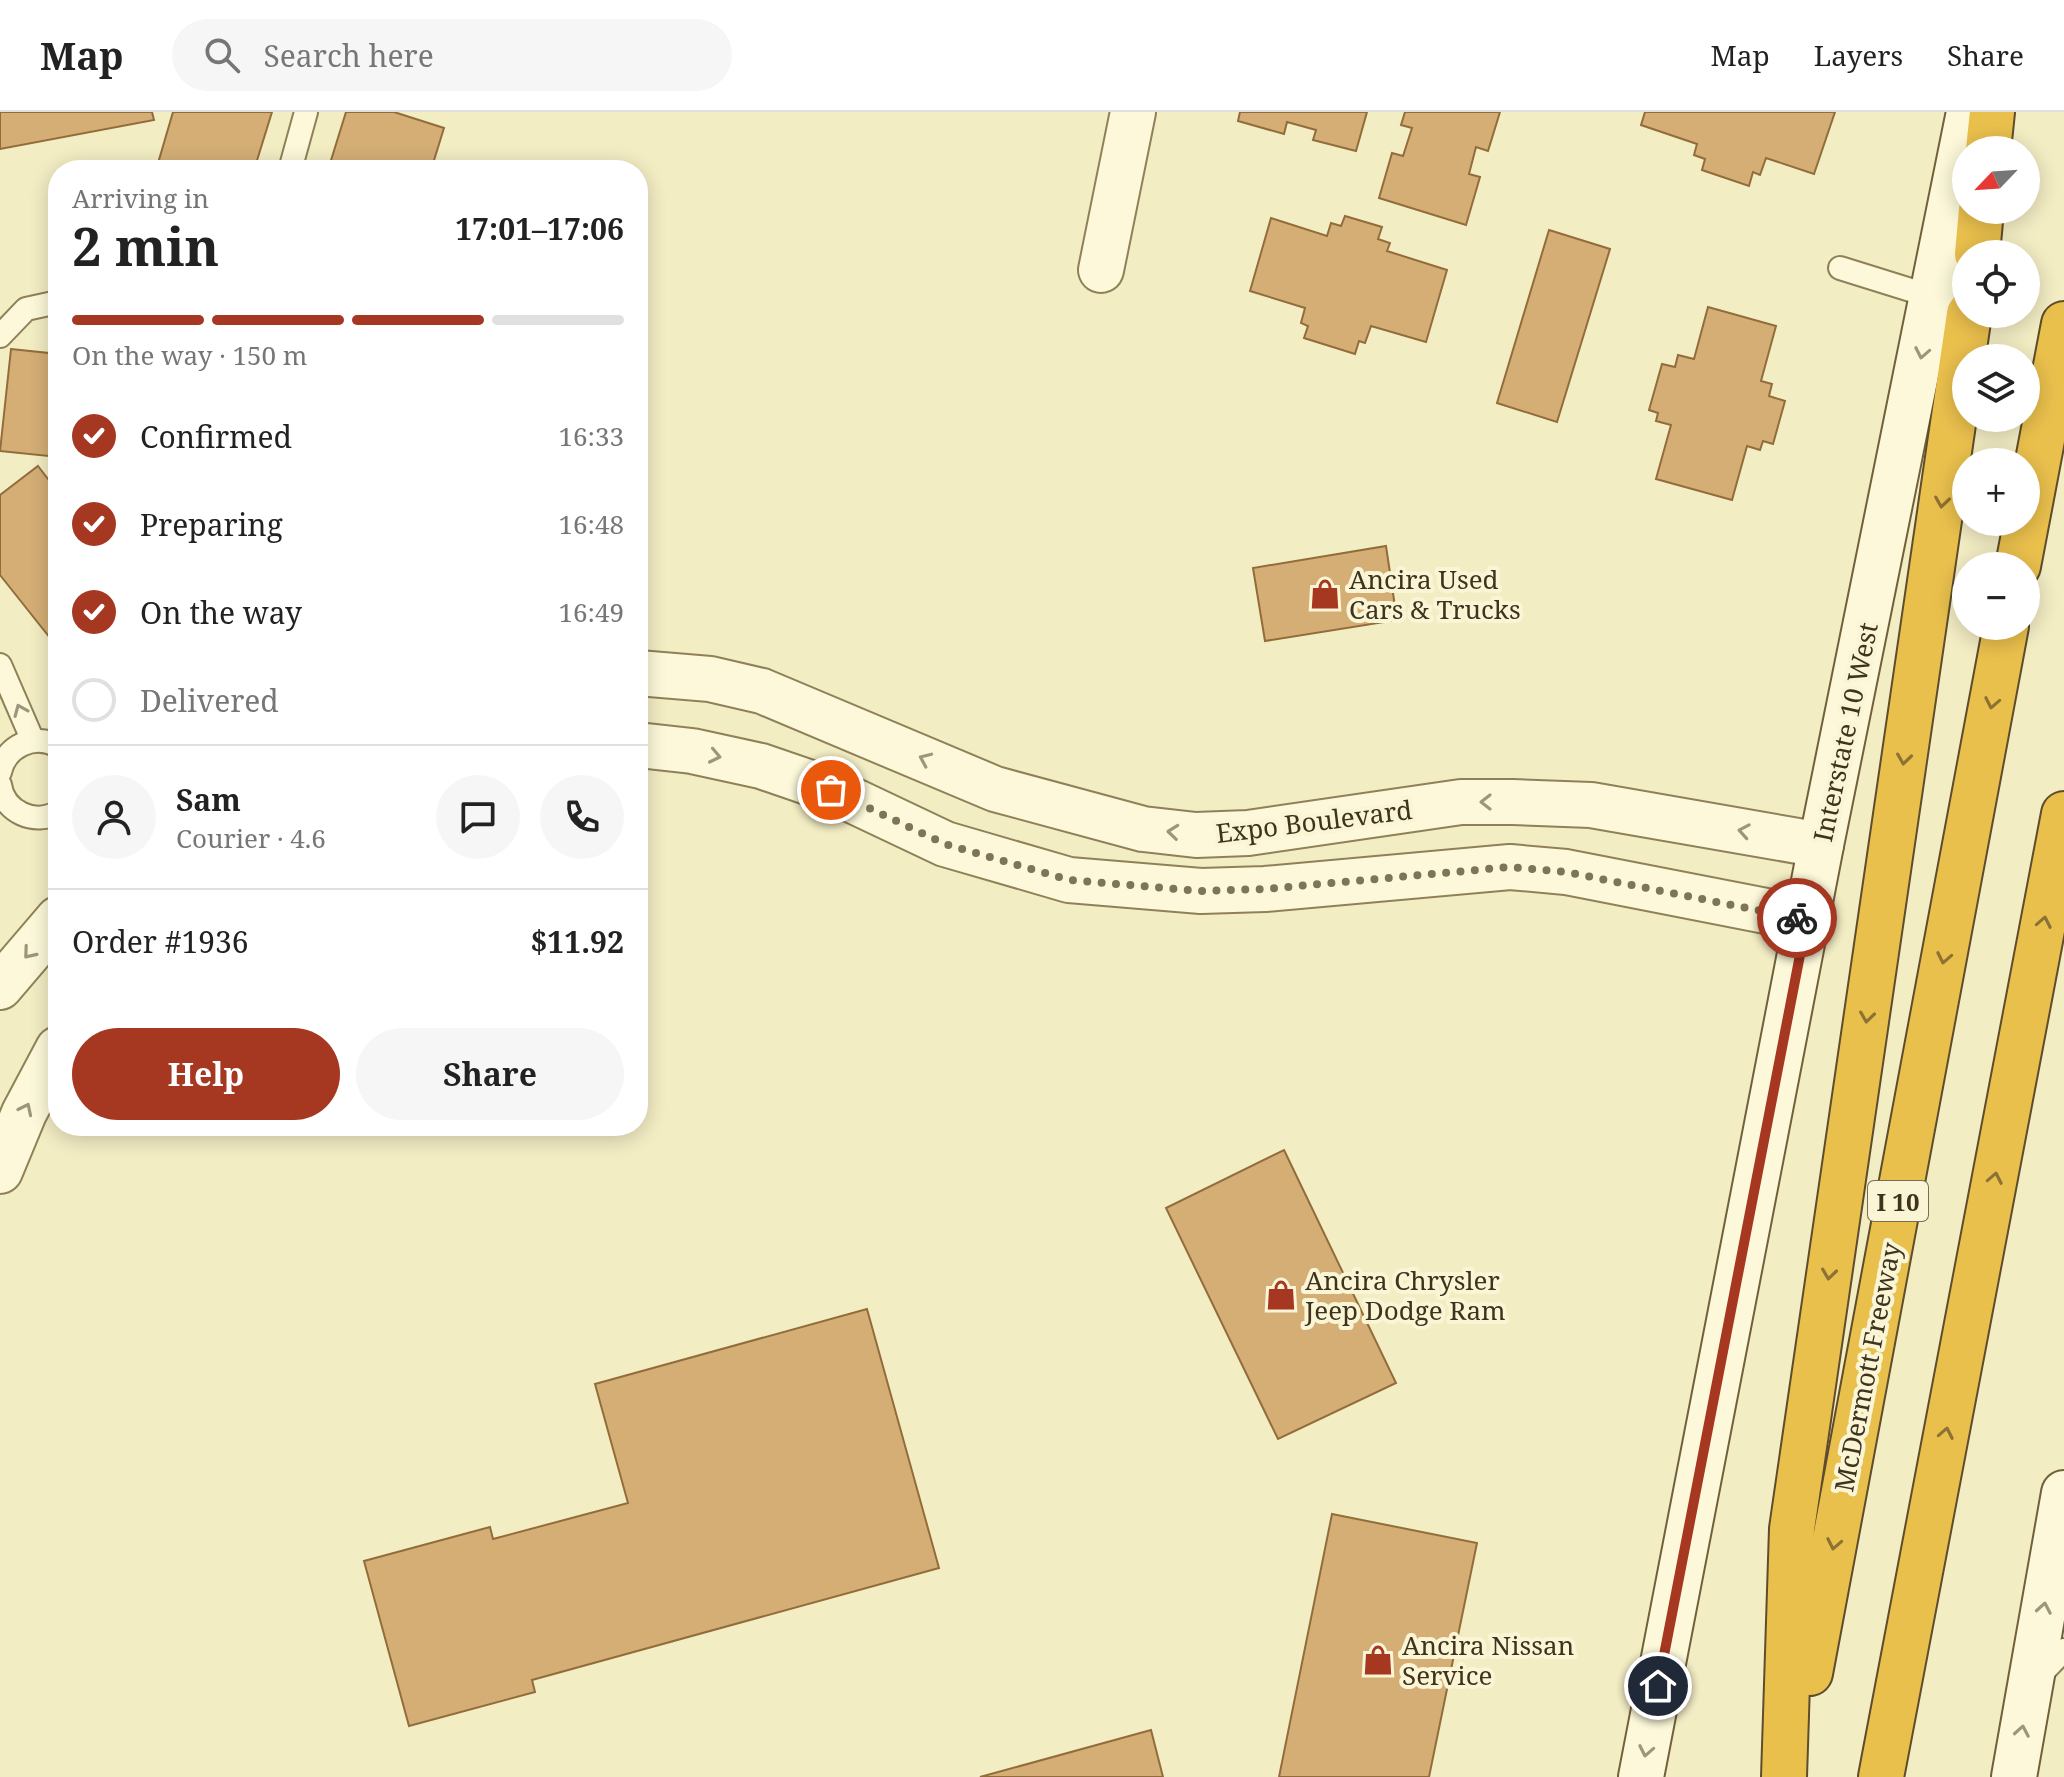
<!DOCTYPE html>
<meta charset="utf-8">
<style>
:root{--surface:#fff;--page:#f6f6f6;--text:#222;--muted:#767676;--line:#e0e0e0;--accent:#a63721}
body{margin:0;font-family:"Noto Serif",serif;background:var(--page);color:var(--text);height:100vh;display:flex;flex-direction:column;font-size:30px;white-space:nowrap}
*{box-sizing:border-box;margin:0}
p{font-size:26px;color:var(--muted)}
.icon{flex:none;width:44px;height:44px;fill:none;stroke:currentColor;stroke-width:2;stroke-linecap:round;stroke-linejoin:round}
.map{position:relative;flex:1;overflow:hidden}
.side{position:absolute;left:48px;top:48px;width:600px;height:976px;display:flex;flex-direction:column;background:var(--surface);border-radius:32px;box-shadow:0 4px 20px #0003}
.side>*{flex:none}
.needle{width:52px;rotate:245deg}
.buttons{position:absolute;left:1952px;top:24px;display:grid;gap:16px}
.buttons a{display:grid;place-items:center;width:88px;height:88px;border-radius:50%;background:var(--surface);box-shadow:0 4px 20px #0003;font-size:40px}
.pin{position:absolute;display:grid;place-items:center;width:68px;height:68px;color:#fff;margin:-34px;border:4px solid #fff;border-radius:50%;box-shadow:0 2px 8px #0007}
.courier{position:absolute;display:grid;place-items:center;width:80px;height:80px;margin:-40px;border:6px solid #a63721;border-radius:50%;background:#fff;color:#222;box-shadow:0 2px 10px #0007}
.overview em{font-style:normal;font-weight:700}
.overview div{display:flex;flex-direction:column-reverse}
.overview{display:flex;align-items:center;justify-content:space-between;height:136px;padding:0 24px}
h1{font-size:52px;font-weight:700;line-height:60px}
.bar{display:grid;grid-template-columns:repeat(4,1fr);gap:12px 8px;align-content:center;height:96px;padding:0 24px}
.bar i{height:10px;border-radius:6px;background:var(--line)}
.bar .on{background:var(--accent)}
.bar p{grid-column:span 4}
.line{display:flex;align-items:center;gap:20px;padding:0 24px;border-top:2px solid var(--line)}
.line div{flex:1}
.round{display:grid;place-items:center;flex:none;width:84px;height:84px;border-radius:42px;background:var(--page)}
ol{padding:0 24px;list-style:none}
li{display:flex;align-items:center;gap:24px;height:88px}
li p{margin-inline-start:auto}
li .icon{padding:8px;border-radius:50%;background:var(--accent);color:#fff;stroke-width:4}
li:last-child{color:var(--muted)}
li i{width:44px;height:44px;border:4px solid var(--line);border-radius:50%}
.action{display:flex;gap:16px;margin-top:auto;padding:16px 24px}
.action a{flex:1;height:92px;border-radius:48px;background:var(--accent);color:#fff;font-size:32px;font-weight:700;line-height:92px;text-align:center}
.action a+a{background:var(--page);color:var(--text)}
header{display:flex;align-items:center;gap:48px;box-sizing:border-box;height:112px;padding:0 40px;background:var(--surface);border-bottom:2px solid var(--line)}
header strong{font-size:38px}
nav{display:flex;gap:44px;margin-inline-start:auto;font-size:28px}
.search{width:560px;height:72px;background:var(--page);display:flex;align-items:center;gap:20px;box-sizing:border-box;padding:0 28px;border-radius:44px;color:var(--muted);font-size:30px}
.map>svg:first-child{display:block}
.building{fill:#d5ae76;stroke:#926d3b;stroke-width:2}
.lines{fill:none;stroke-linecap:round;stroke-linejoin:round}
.service-casing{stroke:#908058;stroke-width:26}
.minor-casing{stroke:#908058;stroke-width:48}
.tertiary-casing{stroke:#908058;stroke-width:48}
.secondary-casing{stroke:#72603b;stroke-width:48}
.motorway-casing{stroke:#5e4c2c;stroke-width:48}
.service{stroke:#fcf8d9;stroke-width:22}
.minor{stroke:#fcf8d9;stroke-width:44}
.tertiary{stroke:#fcf8d9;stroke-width:44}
.secondary{stroke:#fcf8d9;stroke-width:44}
.motorway{stroke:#eac04d;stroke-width:44}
.oneway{stroke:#9e967c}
.oneway2{stroke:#8c7233}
.done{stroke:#7e7458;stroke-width:8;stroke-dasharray:0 14.4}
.route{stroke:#a63721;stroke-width:10}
.labels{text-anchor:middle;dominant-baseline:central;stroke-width:8;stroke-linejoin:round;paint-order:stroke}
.shield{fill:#f9f5d5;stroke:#776d55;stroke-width:2}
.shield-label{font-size:24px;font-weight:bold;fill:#3f331e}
.poi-label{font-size:26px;fill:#3f331e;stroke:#f9f5d5;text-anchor:start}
.street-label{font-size:26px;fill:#3f331e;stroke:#f9f5d5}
</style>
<header>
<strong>Map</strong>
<div class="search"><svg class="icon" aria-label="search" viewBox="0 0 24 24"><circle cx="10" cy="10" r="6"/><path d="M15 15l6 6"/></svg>Search here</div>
<nav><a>Map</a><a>Layers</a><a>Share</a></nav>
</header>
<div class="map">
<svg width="2064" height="1665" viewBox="0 0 2064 1665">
<rect width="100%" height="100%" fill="#f3edc4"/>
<g class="building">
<polygon points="0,0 152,0 154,8 0,37"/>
<polygon points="173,0 272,0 254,58 156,58"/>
<polygon points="346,0 394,0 444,16 431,58 328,58"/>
<polygon points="1240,0 1367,0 1356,39 1313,28 1316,18 1287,10 1284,22 1238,9"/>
<polygon points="1405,0 1500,0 1488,39 1476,35 1469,62 1480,65 1466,113 1379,86 1392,41 1403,44 1412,16 1401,13"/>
<polygon points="1645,0 1835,0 1814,62 1766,46 1760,63 1753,60 1749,74 1702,58 1705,47 1694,43 1697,32 1641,13"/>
<polygon points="1345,104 1382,115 1378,127 1390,131 1387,139 1447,158 1426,230 1371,214 1365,231 1359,229 1355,242 1304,226 1308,214 1301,211 1305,196 1250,179 1271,106 1327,124 1331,111 1341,114"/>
<polygon points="1549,118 1610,137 1557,310 1497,291"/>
<polygon points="1708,195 1776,214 1761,269 1772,272 1769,284 1785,289 1773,332 1763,329 1760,338 1747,334 1732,388 1656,367 1671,313 1656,309 1658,301 1649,298 1662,252 1675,255 1678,243 1694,247"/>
<polygon points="11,237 58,242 58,345 0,339"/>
<polygon points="38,354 58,380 58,536 0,463 0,383"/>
<polygon points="1386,434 1397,508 1265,529 1253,456"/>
<polygon points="1284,1038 1396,1271 1278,1327 1166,1096"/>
<polygon points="867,1197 939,1456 532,1568 535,1580 409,1614 364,1449 490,1415 493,1427 628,1391 595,1272"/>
<polygon points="1332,1402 1477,1431 1429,1665 1279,1665"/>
<polygon points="1151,1618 1163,1665 980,1665"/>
</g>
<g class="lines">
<g class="service-casing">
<g id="service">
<polyline points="290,58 306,0"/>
<polyline points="1840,156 1933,185"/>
<polyline points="0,224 26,197 58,190"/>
<polyline points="0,553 33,629"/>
<path d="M0,660C6,634 34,621 58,634"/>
<path d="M0,673C4,700 35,714 58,700"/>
<polyline points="2037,1566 2064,1538"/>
</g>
</g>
<g class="minor-casing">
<polyline id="minor" points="1101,158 1133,0"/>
</g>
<g class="tertiary-casing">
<g id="tertiary">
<polyline points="638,561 710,567 762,579 995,677 1143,717 1196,723 1248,721 1461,690 1513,690 1591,693 1821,733"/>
<polyline points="638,633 692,639 761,654 831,678 945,732 1069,768 1201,779 1265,777 1510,755 1566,760 1807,807"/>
<polyline points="0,875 58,807"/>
<polyline points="0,1059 24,1001 58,937"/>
</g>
</g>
<g class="secondary-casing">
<g id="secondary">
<polyline points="1641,1665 1821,733 1969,0"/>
<polyline points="2014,1665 2064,1381"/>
</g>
</g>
<g class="motorway-casing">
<g id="motorway">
<polyline points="1988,38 1992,0"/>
<polyline points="1977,142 1981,98"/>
<polyline points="2018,454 2064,212"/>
<polyline points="1810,1561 2006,514"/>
<polyline points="1784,1665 1792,1417 1969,202"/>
<polyline points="1881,1665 2064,702"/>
</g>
</g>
<use href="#service" class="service"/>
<use href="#minor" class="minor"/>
<use href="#tertiary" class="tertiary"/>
<use href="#secondary" class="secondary"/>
<use href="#motorway" class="motorway"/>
</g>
<defs><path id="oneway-chevron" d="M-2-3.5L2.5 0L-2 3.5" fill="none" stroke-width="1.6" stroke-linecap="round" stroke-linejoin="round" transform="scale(2)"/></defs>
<g class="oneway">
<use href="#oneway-chevron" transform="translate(1922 241) rotate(101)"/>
<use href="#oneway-chevron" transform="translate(20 598) rotate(-113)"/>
<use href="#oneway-chevron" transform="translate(715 644) rotate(12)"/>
<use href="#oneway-chevron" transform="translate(925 647) rotate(-156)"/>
<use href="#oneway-chevron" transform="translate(1486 690) rotate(180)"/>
<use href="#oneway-chevron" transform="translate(1744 719) rotate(-170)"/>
<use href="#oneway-chevron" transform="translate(1173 720) rotate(-174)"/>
<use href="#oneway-chevron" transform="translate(29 841) rotate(130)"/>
<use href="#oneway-chevron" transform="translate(26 997) rotate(-64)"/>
<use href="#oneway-chevron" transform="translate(2044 1496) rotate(-80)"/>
<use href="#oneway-chevron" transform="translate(2022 1619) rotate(-80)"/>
<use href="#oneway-chevron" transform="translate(1646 1639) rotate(101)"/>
</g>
<g class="oneway2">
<use href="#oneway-chevron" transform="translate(1942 390) rotate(98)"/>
<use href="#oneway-chevron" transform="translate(1992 591) rotate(101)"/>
<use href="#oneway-chevron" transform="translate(1904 647) rotate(98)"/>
<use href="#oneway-chevron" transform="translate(2044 810) rotate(-79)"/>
<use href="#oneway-chevron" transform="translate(1944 846) rotate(101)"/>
<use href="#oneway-chevron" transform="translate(1867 905) rotate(98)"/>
<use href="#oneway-chevron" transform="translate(1995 1066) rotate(-79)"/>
<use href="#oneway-chevron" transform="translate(1829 1162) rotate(98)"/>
<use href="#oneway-chevron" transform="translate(1946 1321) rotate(-79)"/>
<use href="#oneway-chevron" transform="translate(1834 1432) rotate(101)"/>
</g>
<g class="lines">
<polyline class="done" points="831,678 945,732 1069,768 1201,779 1265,777 1510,755 1566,760 1797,806"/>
<polyline class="route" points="1658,1574 1807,807 1797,806"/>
</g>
<defs>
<g id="shop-bare" transform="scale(2.4)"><path d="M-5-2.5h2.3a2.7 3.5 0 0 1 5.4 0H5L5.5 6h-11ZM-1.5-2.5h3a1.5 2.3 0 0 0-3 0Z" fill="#a63721" stroke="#f9f5d5" stroke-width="2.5" paint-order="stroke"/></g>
</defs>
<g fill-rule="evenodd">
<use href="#shop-bare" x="1325" y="482"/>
<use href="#shop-bare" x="1281" y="1183"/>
<use href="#shop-bare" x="1378" y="1548"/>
</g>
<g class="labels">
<rect class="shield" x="1868" y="1069" width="60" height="40" rx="6"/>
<g class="shield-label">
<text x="1898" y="1089">I 10</text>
</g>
<g class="poi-label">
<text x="1349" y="467">Ancira Used<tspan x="1349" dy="30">Cars &amp; Trucks</tspan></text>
<text x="1305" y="1168">Ancira Chrysler<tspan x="1305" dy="30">Jeep Dodge Ram</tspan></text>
<text x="1402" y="1533">Ancira Nissan<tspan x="1402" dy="30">Service</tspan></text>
</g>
<g class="street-label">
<text transform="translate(1845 620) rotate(-78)">Interstate 10 West</text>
<text transform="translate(1314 709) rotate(-7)">Expo Boulevard</text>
<text transform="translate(1867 1255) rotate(-79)">McDermott Freeway</text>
</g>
</g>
</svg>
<div class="buttons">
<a><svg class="needle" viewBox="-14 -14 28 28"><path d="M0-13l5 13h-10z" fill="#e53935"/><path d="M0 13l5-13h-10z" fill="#767676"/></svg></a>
<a><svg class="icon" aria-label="locate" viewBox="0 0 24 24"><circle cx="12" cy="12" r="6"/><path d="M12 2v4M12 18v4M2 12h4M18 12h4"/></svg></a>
<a><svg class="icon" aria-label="layers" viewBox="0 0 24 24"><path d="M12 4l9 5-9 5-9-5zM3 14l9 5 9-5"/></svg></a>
<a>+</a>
<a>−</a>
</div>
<div class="pin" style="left:831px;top:678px;background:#ea580c"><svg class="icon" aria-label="bag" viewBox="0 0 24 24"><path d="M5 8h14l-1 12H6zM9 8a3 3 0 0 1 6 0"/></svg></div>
<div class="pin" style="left:1658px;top:1574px;background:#1f2937"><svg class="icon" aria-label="home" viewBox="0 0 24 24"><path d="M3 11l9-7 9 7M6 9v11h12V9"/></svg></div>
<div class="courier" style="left:1797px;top:806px"><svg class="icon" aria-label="bike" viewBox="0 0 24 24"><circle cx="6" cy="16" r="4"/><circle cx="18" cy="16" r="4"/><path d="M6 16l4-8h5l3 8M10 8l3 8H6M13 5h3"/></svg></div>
<section class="side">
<div class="overview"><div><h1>2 min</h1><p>Arriving in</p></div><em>17:01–17:06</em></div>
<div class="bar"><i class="on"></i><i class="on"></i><i class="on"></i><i></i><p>On the way · 150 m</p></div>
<ol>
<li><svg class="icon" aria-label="check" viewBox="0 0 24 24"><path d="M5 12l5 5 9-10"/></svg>Confirmed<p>16:33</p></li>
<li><svg class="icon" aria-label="check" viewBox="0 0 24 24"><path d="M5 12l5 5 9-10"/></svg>Preparing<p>16:48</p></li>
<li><svg class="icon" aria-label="check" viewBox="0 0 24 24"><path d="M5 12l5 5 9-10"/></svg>On the way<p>16:49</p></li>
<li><i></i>Delivered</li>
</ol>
<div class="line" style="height:144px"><a class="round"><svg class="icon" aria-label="person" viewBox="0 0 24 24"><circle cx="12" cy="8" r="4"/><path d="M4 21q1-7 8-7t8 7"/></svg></a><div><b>Sam</b><p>Courier · 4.6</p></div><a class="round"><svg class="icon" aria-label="chat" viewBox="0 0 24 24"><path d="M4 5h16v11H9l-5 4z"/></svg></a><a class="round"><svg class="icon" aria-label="phone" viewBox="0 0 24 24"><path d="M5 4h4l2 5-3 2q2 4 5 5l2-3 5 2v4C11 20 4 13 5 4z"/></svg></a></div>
<div class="line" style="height:104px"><div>Order #1936</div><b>$11.92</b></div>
<div class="action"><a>Help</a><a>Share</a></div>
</section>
</div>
